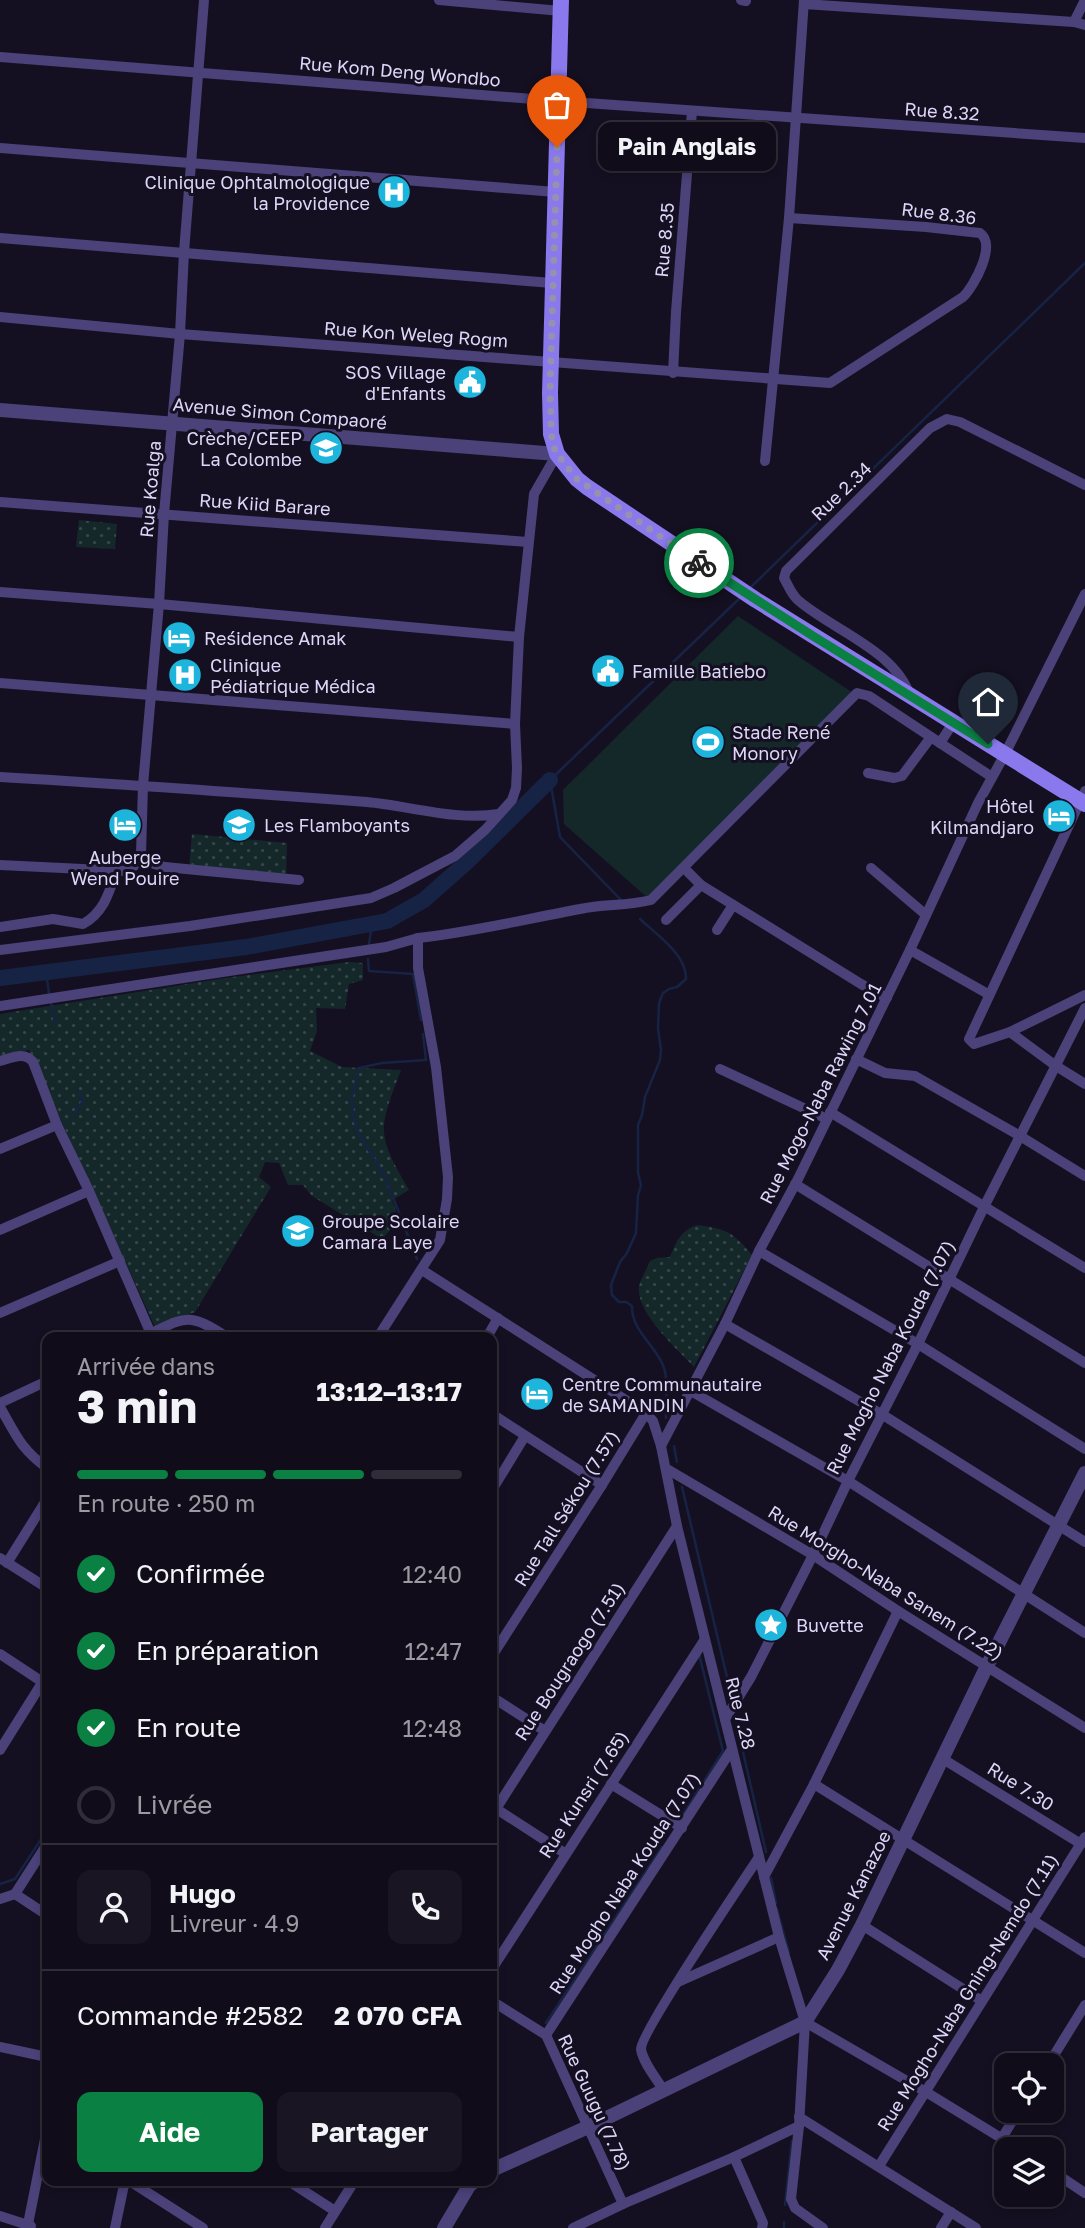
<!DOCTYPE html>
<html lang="fr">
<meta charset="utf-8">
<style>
:root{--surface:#100c19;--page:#191522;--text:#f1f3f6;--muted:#9c9ba2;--line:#302c38;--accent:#0b8043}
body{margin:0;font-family:"Golos Text",sans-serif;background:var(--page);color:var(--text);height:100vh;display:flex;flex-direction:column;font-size:26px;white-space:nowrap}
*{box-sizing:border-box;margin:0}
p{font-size:23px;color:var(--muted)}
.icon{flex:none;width:38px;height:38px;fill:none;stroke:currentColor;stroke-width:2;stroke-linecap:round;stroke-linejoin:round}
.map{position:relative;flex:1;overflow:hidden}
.panel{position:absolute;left:42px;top:1332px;width:455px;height:854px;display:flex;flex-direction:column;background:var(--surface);border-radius:14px;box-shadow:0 4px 10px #0003,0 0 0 2px var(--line)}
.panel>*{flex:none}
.fabs{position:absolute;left:994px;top:2053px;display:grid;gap:14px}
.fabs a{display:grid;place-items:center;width:70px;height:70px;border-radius:14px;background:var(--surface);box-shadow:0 4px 10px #0003,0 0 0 2px var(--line);font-size:35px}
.pin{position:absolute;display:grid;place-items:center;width:60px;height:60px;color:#fff;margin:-72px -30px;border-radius:50% 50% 50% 0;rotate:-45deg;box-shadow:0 0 7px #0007}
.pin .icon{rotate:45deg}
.courier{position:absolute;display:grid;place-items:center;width:70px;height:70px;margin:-35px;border:5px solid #0b8043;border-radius:50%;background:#fff;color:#222;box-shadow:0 2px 9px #0007}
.bubble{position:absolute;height:49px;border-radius:14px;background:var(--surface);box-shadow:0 4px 10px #0003,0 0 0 2px var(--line);font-size:23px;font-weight:700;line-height:49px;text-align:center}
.head em{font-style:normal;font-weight:700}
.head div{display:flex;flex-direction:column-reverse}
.head{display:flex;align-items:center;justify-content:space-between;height:119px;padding:0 35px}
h1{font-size:46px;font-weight:700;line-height:52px}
.bar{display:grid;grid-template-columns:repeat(4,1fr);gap:10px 7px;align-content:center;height:84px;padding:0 35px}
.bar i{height:9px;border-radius:5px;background:var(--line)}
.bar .selected{background:var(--accent)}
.bar p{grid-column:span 4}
.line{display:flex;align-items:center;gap:18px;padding:0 35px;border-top:2px solid var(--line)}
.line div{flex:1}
.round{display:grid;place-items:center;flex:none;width:74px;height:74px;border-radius:14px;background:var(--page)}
ol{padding:0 35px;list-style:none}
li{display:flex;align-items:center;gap:21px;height:77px}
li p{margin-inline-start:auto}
li .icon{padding:7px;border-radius:50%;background:var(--accent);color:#fff;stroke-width:4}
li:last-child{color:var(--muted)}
li i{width:38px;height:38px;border:4px solid var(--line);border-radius:50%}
.button{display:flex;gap:14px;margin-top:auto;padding:14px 35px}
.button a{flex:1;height:80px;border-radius:14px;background:var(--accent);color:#fff;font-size:28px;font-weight:700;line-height:80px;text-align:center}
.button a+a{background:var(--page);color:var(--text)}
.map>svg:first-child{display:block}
.grass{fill:url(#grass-dots)}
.pitch{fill:#14282a}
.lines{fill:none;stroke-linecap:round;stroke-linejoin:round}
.stream{stroke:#162345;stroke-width:2.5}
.river{stroke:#162345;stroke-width:16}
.minor{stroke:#4a4279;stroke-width:10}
.tertiary{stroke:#4a4279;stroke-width:14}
.secondary{stroke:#8979ed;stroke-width:16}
.done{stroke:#9891ad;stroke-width:7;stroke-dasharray:0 12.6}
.route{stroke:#0b8043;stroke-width:9}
.labels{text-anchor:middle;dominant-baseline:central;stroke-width:6;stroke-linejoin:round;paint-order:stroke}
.street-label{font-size:18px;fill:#ded6f9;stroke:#151021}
.poi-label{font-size:18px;fill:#ded6f9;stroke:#151021;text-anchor:start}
</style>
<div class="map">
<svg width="1085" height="2228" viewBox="0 0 1085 2228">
<defs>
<pattern id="grass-dots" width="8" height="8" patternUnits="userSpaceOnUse" patternTransform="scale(1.75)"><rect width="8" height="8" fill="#14282a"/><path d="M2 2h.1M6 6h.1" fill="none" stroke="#36464a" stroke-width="1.8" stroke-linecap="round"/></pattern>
</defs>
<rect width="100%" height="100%" fill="#151021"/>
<g class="grass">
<polygon points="79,520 117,524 115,549 76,547"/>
<polygon points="192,834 287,843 286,878 189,869"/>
<path d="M349,962L363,963V980L349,984L345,1009L316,1008L317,1031L310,1051L342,1067L401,1070C378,1131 376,1133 409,1190L392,1200L399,1220L382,1239L312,1196L303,1185H288L279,1163L265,1162L259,1177L271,1187L195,1312L155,1327L29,1050L0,1057V1014L225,978Z"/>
<path d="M697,1225C727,1229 733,1232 752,1255L694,1367C677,1349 635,1312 639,1286C641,1278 647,1269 650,1261L657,1258L670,1257C677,1241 679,1232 697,1225Z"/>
</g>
<polygon class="pitch" points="738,616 853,693 650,900 564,824 563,790"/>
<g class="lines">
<g class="stream">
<polyline points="751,587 1085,263"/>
<polyline points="621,900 560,837 550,780 741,597"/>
<path d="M640,919C656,934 687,955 686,979L677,987L669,989L663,993L659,1003L658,1028L661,1050L660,1060L645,1097L642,1115L638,1125V1173L641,1185L638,1195L636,1233L627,1253L620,1262L611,1285L612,1295L619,1302H626L632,1306C631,1331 657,1346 664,1368C669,1383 665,1403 666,1418"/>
<polyline points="369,944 372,924"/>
<polyline points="368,959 369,971 413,974 421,1020"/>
<polyline points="46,973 49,993"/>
<polyline points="51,1003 55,1023"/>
<polyline points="72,1116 83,1101 79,1092"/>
<polyline points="417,1259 385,1177 359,1134 353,1116 352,1097 359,1068 382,1063 426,1060 423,1034"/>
<polyline points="674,1446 677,1462"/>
<polyline points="682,1487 731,1694"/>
<polyline points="743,1752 766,1852"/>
<polyline points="679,1821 723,1751 699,1654"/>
<polyline points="771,1878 776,1903"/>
<polyline points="0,1884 15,1879 47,1830"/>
<polyline points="777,1909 789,1953"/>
<polyline points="546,2023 662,1847"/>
<polyline points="785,2205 792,2141"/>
<polyline points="784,2222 784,2228"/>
</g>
<polyline class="river" points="0,978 246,947 387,921 424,900 468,861 550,780"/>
<g class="minor">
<polyline points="439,0 561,11"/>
<polyline points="741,0 746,1"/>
<polyline points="804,4 1074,22 1085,25"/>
<polyline points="1074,22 1085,0"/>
<polyline points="0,57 558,101 1085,138"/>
<polyline points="0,148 556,192"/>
<polyline points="0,238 552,283"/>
<path d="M0,317L180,334L830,383L963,297C974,286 997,245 980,233L926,227L789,218"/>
<polyline points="673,373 676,312 692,111"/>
<polyline points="765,461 789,218 804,0"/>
<polyline points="0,502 528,542"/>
<polyline points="0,592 159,604 519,637"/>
<polyline points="0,683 515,724"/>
<path d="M910,696C896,651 833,630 799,601C792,596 788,585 784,578L786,571L930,428L947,419L960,422L1085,485"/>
<polyline points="940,743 992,777"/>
<polyline points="868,773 894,778 902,776 931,737"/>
<path d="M0,777C122,784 245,793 367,802C410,806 456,821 499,814"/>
<polyline points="1085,791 969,1039 974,1044 1010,1032 1085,995"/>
<polyline points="141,855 143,785 159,604 164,514 180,334 184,252 204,0"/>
<polyline points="0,865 124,871 134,866 141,855 154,864 165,867 299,880"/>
<polyline points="684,868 701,885 861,984 887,998"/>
<polyline points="871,868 926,915"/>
<polyline points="666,920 701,885"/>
<path d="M0,927L53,919L83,924C104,912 109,893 116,872"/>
<polyline points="717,930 733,905"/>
<polyline points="0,950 190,926 371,898 394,888 455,856 485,830 512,800 516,788 517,768 515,724 519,637 534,494 557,454"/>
<polyline points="910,950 988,994"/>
<polyline points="0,1006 386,947 418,938"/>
<polyline points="1010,1032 1056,1066 1085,1084"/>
<polyline points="856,1059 885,1073 915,1076 1020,1136 1085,1176"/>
<path d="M0,1061C12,1058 24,1051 33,1062L57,1125L89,1191L151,1334"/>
<polyline points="720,1069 827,1119"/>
<polyline points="830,1112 1085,1268"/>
<polyline points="0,1149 57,1125"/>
<polyline points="795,1184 1085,1363"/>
<polyline points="0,1230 89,1191"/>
<polyline points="759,1251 918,1344 1085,1449"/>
<polyline points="422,1270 646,1413 653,1421 661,1446 677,1526 705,1639 779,1937 805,2022 799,2126 791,2199 795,2208 823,2228"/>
<polyline points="0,1313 120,1261"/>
<polyline points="725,1324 883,1415 1085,1542"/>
<path d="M143,1337C185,1318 186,1310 227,1337"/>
<path d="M378,1337L440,1240L447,1199L448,1177L436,1067L418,968V938C473,932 526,919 580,909C604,904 627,906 651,900L857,693L869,696L940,743L953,723"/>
<polyline points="487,1337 498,1318"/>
<polyline points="689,1390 848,1481 1085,1633"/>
<polyline points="0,1403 47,1381"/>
<path d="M0,1407C16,1435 20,1448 47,1468"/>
<polyline points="492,1414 602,1485"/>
<polyline points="661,1446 725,1324 759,1251 798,1179 910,950 978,803 1005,754 1085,594"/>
<polyline points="667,1469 813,1555 898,1611 1085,1728"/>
<polyline points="492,1490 525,1436"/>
<polyline points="0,1558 47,1588"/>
<polyline points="7,1563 47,1499"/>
<polyline points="0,1654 47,1685"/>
<polyline points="492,1656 602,1485 646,1413"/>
<polyline points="492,1697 545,1731"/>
<polyline points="725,1719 751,1677 813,1555 848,1481 918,1344 985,1205 1085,1008"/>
<polyline points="0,1750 47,1675"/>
<polyline points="943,1759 1081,1844"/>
<polyline points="611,1784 682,1828"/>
<polyline points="814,1784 1085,1953"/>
<polyline points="492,1806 566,1854"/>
<polyline points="492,1815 677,1526"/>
<polyline points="764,1877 814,1784 898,1611"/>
<polyline points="15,1894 47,1844"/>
<polyline points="15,1894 47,1915"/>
<polyline points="0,1899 15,1894"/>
<polyline points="862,1925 982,2001"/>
<polyline points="492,1969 705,1639"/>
<polyline points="678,1982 779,1937"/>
<polyline points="492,2001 546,2035 623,2204"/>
<polyline points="805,2022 926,2092 1019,2149"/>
<polyline points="546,2035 732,1749"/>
<polyline points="0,2047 47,2057"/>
<polyline points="1048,2065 1085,2005"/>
<path d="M664,2091C657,2079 643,2063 641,2049C640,2034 743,1881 759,1857"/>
<polyline points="799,2117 976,2228"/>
<polyline points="1002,2138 1019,2110"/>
<polyline points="734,2157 763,2223 762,2228"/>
<polyline points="879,2166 1085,1837"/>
<polyline points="1052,2171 1085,2193"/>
<polyline points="128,2180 203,2228"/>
<polyline points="287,2180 335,2211"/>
<polyline points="0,2216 31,2226"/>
<polyline points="28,2224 47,2129"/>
<polyline points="115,2228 125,2180"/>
<polyline points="325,2228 355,2180"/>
<polyline points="573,2228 623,2204 734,2157 799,2126"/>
<polyline points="941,2228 951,2212"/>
</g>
<g class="tertiary">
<polyline points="0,410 557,454"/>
<polyline points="492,2170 588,2127 805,2022 838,1970 862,1925 987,1666 1085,1473"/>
<polyline points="444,2228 469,2186 476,2180"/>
</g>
<polyline class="secondary" points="561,0 550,393 551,434 557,454 577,479 587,487 756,600 1085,804"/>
</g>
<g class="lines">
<polyline class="done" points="557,147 550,393 552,443 557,454 577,479 699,563"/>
<polyline class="route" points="699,563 813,636 988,744"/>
</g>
<defs>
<g id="hospital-disc" transform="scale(1.75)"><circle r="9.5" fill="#1eb5dd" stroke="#151021"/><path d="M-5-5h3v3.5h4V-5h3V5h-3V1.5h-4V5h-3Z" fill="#fff"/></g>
<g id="civic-disc" transform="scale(1.75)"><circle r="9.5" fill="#1eb5dd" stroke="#151021"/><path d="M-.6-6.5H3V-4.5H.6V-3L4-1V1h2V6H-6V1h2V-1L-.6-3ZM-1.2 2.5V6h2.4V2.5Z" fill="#fff"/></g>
<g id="school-disc" transform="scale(1.75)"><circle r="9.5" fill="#1eb5dd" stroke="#151021"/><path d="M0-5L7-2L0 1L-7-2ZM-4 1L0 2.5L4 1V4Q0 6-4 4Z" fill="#fff"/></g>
<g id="hotel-disc" transform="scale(1.75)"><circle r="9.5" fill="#1eb5dd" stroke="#151021"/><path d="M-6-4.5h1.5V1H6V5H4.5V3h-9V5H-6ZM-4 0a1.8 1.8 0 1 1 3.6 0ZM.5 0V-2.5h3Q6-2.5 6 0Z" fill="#fff"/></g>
<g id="stadium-disc" transform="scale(1.75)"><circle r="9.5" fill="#1eb5dd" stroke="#151021"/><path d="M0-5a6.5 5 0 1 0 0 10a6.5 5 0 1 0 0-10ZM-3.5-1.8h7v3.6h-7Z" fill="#fff"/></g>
<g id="sight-disc" transform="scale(1.75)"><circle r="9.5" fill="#1eb5dd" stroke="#151021"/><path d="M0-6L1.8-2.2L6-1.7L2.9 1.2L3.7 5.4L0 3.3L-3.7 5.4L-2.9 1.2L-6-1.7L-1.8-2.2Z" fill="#fff"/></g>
</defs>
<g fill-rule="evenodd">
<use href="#hospital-disc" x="394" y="192"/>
<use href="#civic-disc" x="470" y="382"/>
<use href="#school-disc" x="326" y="448"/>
<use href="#hotel-disc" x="179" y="638"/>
<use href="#civic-disc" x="608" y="671"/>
<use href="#hospital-disc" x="185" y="675"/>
<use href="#stadium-disc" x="708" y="742"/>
<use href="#hotel-disc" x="1059" y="816"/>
<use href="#hotel-disc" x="125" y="825"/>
<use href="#school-disc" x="239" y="825"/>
<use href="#school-disc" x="298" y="1231"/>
<use href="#hotel-disc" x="537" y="1394"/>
<use href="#sight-disc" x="771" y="1625"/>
</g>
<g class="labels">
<g class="street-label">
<text transform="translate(400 71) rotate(5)">Rue Kom Deng Wondbo</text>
<text transform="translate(942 111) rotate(4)">Rue 8.32</text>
<text transform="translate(939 213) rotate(7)">Rue 8.36</text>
<text transform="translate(664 240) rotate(-85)">Rue 8.35</text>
<text transform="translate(416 334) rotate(4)">Rue Kon Weleg Rogm</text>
<text transform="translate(280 413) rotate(5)">Avenue Simon Compaoré</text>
<text transform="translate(150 489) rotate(-85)">Rue Koalga</text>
<text transform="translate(841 491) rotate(-44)">Rue 2.34</text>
<text transform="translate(265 504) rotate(4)">Rue Kiid Barare</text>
<text transform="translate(820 1093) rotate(-63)">Rue Mogo-Naba Rawing 7.01</text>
<text transform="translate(890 1357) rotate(-63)">Rue Mogho Naba Kouda (7.07)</text>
<text transform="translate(566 1508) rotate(-58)">Rue Tall Sékou (7.57)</text>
<text transform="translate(886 1582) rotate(32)">Rue Morgho-Naba Sanem (7.22)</text>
<text transform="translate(569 1661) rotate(-57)">Rue Bougraogo (7.51)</text>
<text transform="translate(741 1713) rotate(76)">Rue 7.28</text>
<text transform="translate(1021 1786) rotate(32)">Rue 7.30</text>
<text transform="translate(583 1794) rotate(-57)">Rue Kunsri (7.65)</text>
<text transform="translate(624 1883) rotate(-57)">Rue Mogho Naba Kouda (7.07)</text>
<text transform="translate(853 1895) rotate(-63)">Avenue Kanazoe</text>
<text transform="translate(967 1992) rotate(-58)">Rue Mogho-Naba Gning-Nemdo (7.11)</text>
<text transform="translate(595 2102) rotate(65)">Rue Guugu (7.78)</text>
</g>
<g class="poi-label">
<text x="370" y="182" text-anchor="end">Clinique Ophtalmologique<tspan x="370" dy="21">la Providence</tspan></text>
<text x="446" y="372" text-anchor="end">SOS Village<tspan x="446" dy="21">d'Enfants</tspan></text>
<text x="302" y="438" text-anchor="end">Crèche/CEEP<tspan x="302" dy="21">La Colombe</tspan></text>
<text x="204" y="638">Reśidence Amak</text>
<text x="210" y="665">Clinique<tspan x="210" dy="21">Pédiatrique Médica</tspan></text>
<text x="632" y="671">Famille Batiebo</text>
<text x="732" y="732">Stade René<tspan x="732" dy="21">Monory</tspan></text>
<text x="1034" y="806" text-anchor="end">Hôtel<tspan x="1034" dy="21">Kilmandjaro</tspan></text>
<text x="264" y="825">Les Flamboyants</text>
<text x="125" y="857" text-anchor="middle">Auberge<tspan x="125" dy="21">Wend Pouire</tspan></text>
<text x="322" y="1221">Groupe Scolaire<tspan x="322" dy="21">Camara Laye</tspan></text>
<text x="562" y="1384">Centre Communautaire<tspan x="562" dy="21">de SAMANDIN</tspan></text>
<text x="796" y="1625">Buvette</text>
</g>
</g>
</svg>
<div class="fabs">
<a><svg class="icon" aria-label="locate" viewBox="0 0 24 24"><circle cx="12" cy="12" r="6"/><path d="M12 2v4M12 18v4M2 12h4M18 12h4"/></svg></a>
<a><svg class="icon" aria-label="layers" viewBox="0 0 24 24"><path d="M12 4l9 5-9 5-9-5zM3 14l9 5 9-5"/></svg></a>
</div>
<div class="pin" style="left:557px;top:147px;background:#ea580c"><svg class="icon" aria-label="bag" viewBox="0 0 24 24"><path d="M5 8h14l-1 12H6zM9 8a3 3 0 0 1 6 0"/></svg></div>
<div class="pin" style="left:988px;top:744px;background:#1f2937"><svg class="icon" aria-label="home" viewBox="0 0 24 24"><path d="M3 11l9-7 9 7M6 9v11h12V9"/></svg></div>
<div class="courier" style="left:699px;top:563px"><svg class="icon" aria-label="bike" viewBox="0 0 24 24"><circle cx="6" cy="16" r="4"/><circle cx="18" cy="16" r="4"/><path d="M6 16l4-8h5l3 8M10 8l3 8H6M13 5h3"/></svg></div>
<div class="bubble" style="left:598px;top:122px;width:178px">Pain Anglais</div>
<section class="panel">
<div class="head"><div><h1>3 min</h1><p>Arrivée dans</p></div><em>13:12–13:17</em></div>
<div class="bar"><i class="selected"></i><i class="selected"></i><i class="selected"></i><i></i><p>En route · 250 m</p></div>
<ol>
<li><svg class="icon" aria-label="check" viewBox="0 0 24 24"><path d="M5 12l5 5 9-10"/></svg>Confirmée<p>12:40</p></li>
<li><svg class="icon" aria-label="check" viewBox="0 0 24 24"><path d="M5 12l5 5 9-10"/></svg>En préparation<p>12:47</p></li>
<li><svg class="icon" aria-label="check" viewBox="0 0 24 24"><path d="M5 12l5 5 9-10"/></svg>En route<p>12:48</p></li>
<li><i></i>Livrée</li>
</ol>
<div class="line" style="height:126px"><a class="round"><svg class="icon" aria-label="person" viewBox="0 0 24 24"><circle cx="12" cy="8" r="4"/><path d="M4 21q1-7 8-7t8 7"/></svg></a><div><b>Hugo</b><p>Livreur · 4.9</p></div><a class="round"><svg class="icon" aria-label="phone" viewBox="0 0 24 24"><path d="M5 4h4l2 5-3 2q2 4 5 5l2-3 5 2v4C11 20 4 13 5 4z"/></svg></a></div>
<div class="line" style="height:91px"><div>Commande #2582</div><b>2 070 CFA</b></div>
<div class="button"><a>Aide</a><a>Partager</a></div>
</section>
</div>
